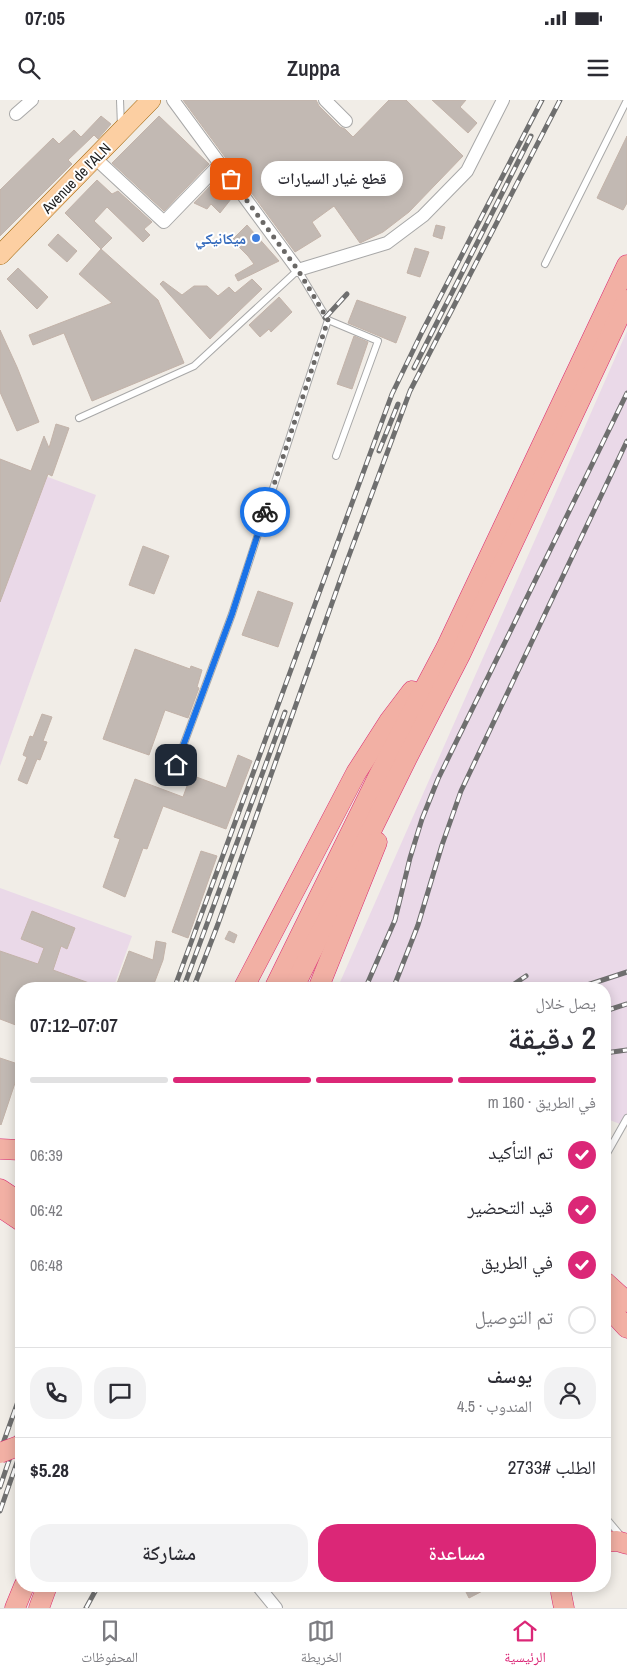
<!DOCTYPE html>
<html lang="ar">
<meta charset="utf-8">
<style>
:root{--surface:#fff;--page:#f2f2f3;--text:#2b2b33;--muted:#7c7c81;--line:#e1e1e2;--accent:#db2777}
body{margin:0;font-family:"Archivo Narrow","Noto Naskh Arabic",sans-serif;background:var(--page);color:var(--text);direction:rtl;height:100vh;display:flex;flex-direction:column;font-size:19px;white-space:nowrap}
*{box-sizing:border-box;margin:0}
p{font-size:16px;color:var(--muted)}
.icon{flex:none;width:28px;height:28px;fill:none;stroke:currentColor;stroke-width:2;stroke-linecap:round;stroke-linejoin:round}
.map{position:relative;flex:1;overflow:hidden;direction:ltr}
.drawer{position:absolute;left:15px;top:882px;width:596px;height:610px;display:flex;flex-direction:column;background:var(--surface);border-radius:20px;box-shadow:0 2px 12px #0003;direction:rtl}
.drawer>*{flex:none}
.pin{position:absolute;display:grid;place-items:center;width:42px;height:42px;color:#fff;margin:-21px;border-radius:10px;box-shadow:0 2px 8px #0006}
.courier{position:absolute;display:grid;place-items:center;width:50px;height:50px;margin:-25px;border:4px solid #1a73e8;border-radius:50%;background:#fff;color:#222;box-shadow:0 1px 6px #0007}
.bubble{position:absolute;height:35px;border-radius:18px;background:var(--surface);box-shadow:0 2px 12px #0003;font-size:16px;font-weight:600;line-height:35px;text-align:center;direction:rtl}
.overview em{font-style:normal;font-weight:600}
.overview div{display:flex;flex-direction:column-reverse}
.overview{display:flex;align-items:center;justify-content:space-between;height:85px;padding:0 15px}
h1{font-size:32px;font-weight:600;line-height:38px}
.bar{display:grid;grid-template-columns:repeat(4,1fr);gap:8px 5px;align-content:center;height:60px;padding:0 15px}
.bar i{height:6px;border-radius:4px;background:var(--line)}
.bar .selected{background:var(--accent)}
.bar p{grid-column:span 4}
.line{display:flex;align-items:center;gap:12px;padding:0 15px;border-top:1px solid var(--line)}
.line div{flex:1}
.round{display:grid;place-items:center;flex:none;width:52px;height:52px;border-radius:20px;background:var(--page)}
ol{padding:0 15px;list-style:none}
li{display:flex;align-items:center;gap:15px;height:55px}
li p{margin-inline-start:auto}
li .icon{padding:5px;border-radius:50%;background:var(--accent);color:#fff;stroke-width:4}
li:last-child{color:var(--muted)}
li i{width:28px;height:28px;border:2px solid var(--line);border-radius:50%}
.action{display:flex;gap:10px;margin-top:auto;padding:10px 15px}
.action a{flex:1;height:58px;border-radius:20px;background:var(--accent);color:#fff;font-size:20px;font-weight:600;line-height:58px;text-align:center}
.action a+a{background:var(--page);color:var(--text)}
.status{display:flex;justify-content:space-between;align-items:center;height:35px;padding:0 25px;background:var(--surface);direction:ltr}
.status svg{height:14px;fill:currentColor}
header{display:flex;justify-content:space-between;align-items:center;height:65px;padding:0 15px;background:var(--surface);font-size:22px;font-weight:600}
.tab-bar{display:flex;justify-content:space-around;align-items:center;height:70px;border-top:1px solid var(--line);background:var(--surface);font-size:14px;color:var(--muted)}
.tab-bar a{display:grid;justify-items:center;gap:2px}
.tab-bar .selected{color:var(--accent)}
.map>svg:first-child{display:block}
.industrial{fill:#ead9e8}
.building{fill:#c2b9b3;stroke:#c3b3a9}
.lines{fill:none;stroke-linecap:round;stroke-linejoin:round}
.service-casing{stroke:#a8a8a8;stroke-width:8}
.minor-casing{stroke:#a8a8a8;stroke-width:14}
.primary-casing{stroke:#9d6000;stroke-width:20}
.trunk-casing{stroke:#db2870;stroke-width:21}
.service{stroke:#fff;stroke-width:6}
.minor{stroke:#fff;stroke-width:12}
.primary{stroke:#fccfa2;stroke-width:19}
.trunk{stroke:#f2b0a4;stroke-width:20}
.rail-casing{stroke:#6f6f6f;stroke-width:5}
.rail{stroke:#fff;stroke-width:3;stroke-dasharray:9;stroke-linecap:butt}
.trunk-bridge-casing{stroke:#db2870;stroke-width:21;stroke-linecap:butt}
.trunk-bridge{stroke:#f2b0a4;stroke-width:20}
.done{stroke:#6a6866;stroke-width:5;stroke-dasharray:0 9}
.route{stroke:#1a73e8;stroke-width:6}
.shop-dot{fill:#3f7fe0;stroke:#fff;stroke-width:2}
.labels{text-anchor:middle;dominant-baseline:central;stroke-width:4;stroke-linejoin:round;paint-order:stroke}
.street-label{font-size:15px;fill:#212121;stroke:#fff}
.shop-label{font-size:15px;font-weight:bold;fill:#366cbe;stroke:#fff;text-anchor:end}
</style>
<div class="status"><b>07:05</b><svg viewBox="0 0 49 12"><path d="M0 12V9h3v3zM5 12V6h3v6zM10 12V3h3v9zM15 12V0h3v12zM26 1h20v11H26zM47 4h2v5h-2z"/></svg></div>
<header><svg class="icon" aria-label="menu" viewBox="0 0 24 24"><path d="M4 6h16M4 12h16M4 18h16"/></svg>Zuppa<svg class="icon" aria-label="search" viewBox="0 0 24 24"><circle cx="10" cy="10" r="6"/><path d="M15 15l6 6"/></svg></header>
<div class="map">
<svg width="627" height="1508" viewBox="0 0 627 1508">
<rect width="100%" height="100%" fill="#f1ede7"/>
<g class="industrial">
<polygon points="627,231 627,1027 605,1018 605,889 337,889"/>
<polygon points="0,359 96,395 0,666"/>
<polygon points="0,788 132,836 113,889 21,889 21,927 0,919"/>
</g>
<g class="building">
<polygon points="183,0 316,0 319,6 340,27 345,29 353,37 389,0 406,0 463,56 409,112 383,132 360,143 334,106 312,122 321,136 295,152"/>
<polygon points="432,0 466,0 460,7 477,23 468,33"/>
<polygon points="101,16 111,24 98,39 94,35 68,60 72,64 0,136 0,90 53,38 59,44 74,30 81,37"/>
<polygon points="159,16 209,64 164,111 112,63"/>
<polygon points="627,36 627,103 623,110 597,98"/>
<polygon points="97,80 112,94 118,91 152,122 144,129 150,135 143,142 107,107 94,121 112,138 101,149 65,113"/>
<polygon points="214,82 231,99 220,113 211,104 207,109 194,103"/>
<polygon points="247,125 279,161 238,181 235,175 254,164 248,156 232,140"/>
<polygon points="436,125 445,127 442,139 433,136"/>
<polygon points="58,134 77,151 67,162 48,145"/>
<polygon points="415,148 429,152 420,177 407,173"/>
<polygon points="101,149 158,200 184,263 92,301 64,233 33,245 29,235 112,203 79,174"/>
<polygon points="18,168 48,197 37,209 7,179"/>
<polygon points="252,179 262,189 210,239 160,184 163,181 182,195 194,186 207,186 218,196 229,187 235,193"/>
<polygon points="279,197 292,212 271,232 269,229 260,237 249,225"/>
<polygon points="357,200 406,217 396,243 348,223"/>
<polygon points="0,230 17,267 39,322 17,331 0,292"/>
<polygon points="354,236 368,242 352,289 337,284"/>
<polygon points="56,324 69,328 52,376 48,374 0,502 0,359 31,371 44,336 49,348"/>
<polygon points="143,446 169,456 154,494 129,485"/>
<polygon points="258,491 293,503 278,547 242,535"/>
<polygon points="135,549 190,569 191,566 202,570 197,587 199,588 188,618 165,610 149,655 103,639"/>
<polygon points="42,614 52,617 43,641 47,642 40,660 37,659 27,684 18,680 27,657 23,655 30,636 33,637"/>
<polygon points="238,655 252,661 226,729 163,706 147,749 143,748 125,797 103,787 120,739 114,737 135,679 183,697 191,675 226,688"/>
<polygon points="201,751 217,756 188,838 172,832"/>
<polygon points="32,811 75,828 67,849 61,846 53,870 103,888 21,889 21,927 0,919 0,851 38,864 44,848 21,839"/>
<polygon points="229,831 237,835 234,843 225,839"/>
<polygon points="156,841 166,843 163,860 152,889 115,889 129,851 153,860"/>
<polygon points="0,958 21,965 1,1025 0,1024"/>
<polygon points="463,1486 492,1486 469,1498"/>
</g>
<g class="lines">
<g class="service-casing">
<g id="service">
<polyline points="120,0 121,26"/>
<polyline points="545,164 627,0"/>
<polyline points="79,318 194,266 298,170 328,220 378,241 336,356"/>
<polyline points="176,665 232,514 328,220"/>
<polyline points="605,1057 627,1018"/>
<polyline points="605,1417 621,1436"/>
</g>
</g>
<g class="minor-casing">
<g id="minor">
<polyline points="173,0 298,170 387,143 423,116 467,71 503,0"/>
<polyline points="325,0 346,21"/>
<polyline points="16,14 32,0"/>
<polyline points="95,58 164,122 220,64"/>
<polyline points="258,1486 276,1508"/>
</g>
</g>
<g class="primary-casing">
<polyline id="primary" points="0,155 151,0"/>
</g>
<g class="trunk-casing">
<g id="trunk">
<polyline points="243,889 356,673 390,620 412,591"/>
<polyline points="274,889 379,675 446,548 627,165"/>
<polyline points="293,889 406,660 460,555 627,200"/>
<polyline points="318,889 377,742"/>
<polyline points="0,1049 21,1050"/>
<polyline points="0,1089 21,1103"/>
<polyline points="0,1107 21,1121"/>
<polyline points="605,1182 627,1202"/>
<polyline points="605,1204 627,1228"/>
<polyline points="605,1442 617,1441 627,1444"/>
<polyline points="562,1486 561,1493 564,1508"/>
<polyline points="15,1508 24,1486"/>
<polyline points="39,1508 47,1486"/>
</g>
</g>
<use href="#service" class="service"/>
<use href="#minor" class="minor"/>
<use href="#primary" class="primary"/>
<use href="#trunk" class="trunk"/>
<g class="rail-casing">
<g id="rail">
<polyline points="325,218 347,194"/>
<polyline points="414,268 531,36"/>
<polyline points="379,351 398,304"/>
<polyline points="174,889 392,294 422,232 542,0"/>
<polyline points="183,889 285,612"/>
<polyline points="193,889 218,824 347,461 410,291 560,0"/>
<polyline points="365,889 395,820 410,758 422,719 438,679 627,293"/>
<polyline points="393,889 418,825 442,745 461,691 627,341"/>
<polyline points="507,889 526,876"/>
<polyline points="575,889 627,872"/>
<polyline points="605,911 627,904"/>
<polyline points="605,953 627,950"/>
<polyline points="0,1352 21,1293"/>
<polyline points="0,1387 21,1325"/>
<polyline points="0,1411 21,1351"/>
<polyline points="86,1508 98,1486"/>
</g>
</g>
<use href="#rail" class="rail"/>
<g class="trunk-bridge-casing">
<polyline id="trunk-bridge" points="0,1353 21,1345"/>
</g>
<use href="#trunk-bridge" class="trunk-bridge"/>
</g>
<g class="lines">
<polyline class="done" points="231,79 298,170 328,220 265,412"/>
<polyline class="route" points="176,665 232,514 265,412"/>
</g>
<circle class="shop-dot" cx="256" cy="138" r="5"/>
<g class="labels">
<g class="street-label">
<text transform="translate(76 78) rotate(-46)">Avenue de l'ALN</text>
</g>
<g class="shop-label">
<text x="246" y="138">ميكانيكي</text>
</g>
</g>
</svg>
<div class="pin" style="left:231px;top:79px;background:#ea580c"><svg class="icon" aria-label="bag" viewBox="0 0 24 24"><path d="M5 8h14l-1 12H6zM9 8a3 3 0 0 1 6 0"/></svg></div>
<div class="pin" style="left:176px;top:665px;background:#1f2937"><svg class="icon" aria-label="home" viewBox="0 0 24 24"><path d="M3 11l9-7 9 7M6 9v11h12V9"/></svg></div>
<div class="courier" style="left:265px;top:412px"><svg class="icon" aria-label="bike" viewBox="0 0 24 24"><circle cx="6" cy="16" r="4"/><circle cx="18" cy="16" r="4"/><path d="M6 16l4-8h5l3 8M10 8l3 8H6M13 5h3"/></svg></div>
<div class="bubble" style="left:261px;top:61px;width:142px">قطع غيار السيارات</div>
<section class="drawer">
<div class="overview"><div><h1>2 دقيقة</h1><p>يصل خلال</p></div><em>07:07–07:12</em></div>
<div class="bar"><i class="selected"></i><i class="selected"></i><i class="selected"></i><i></i><p>في الطريق · 160 m</p></div>
<ol>
<li><svg class="icon" aria-label="check" viewBox="0 0 24 24"><path d="M5 12l5 5 9-10"/></svg>تم التأكيد<p>06:39</p></li>
<li><svg class="icon" aria-label="check" viewBox="0 0 24 24"><path d="M5 12l5 5 9-10"/></svg>قيد التحضير<p>06:42</p></li>
<li><svg class="icon" aria-label="check" viewBox="0 0 24 24"><path d="M5 12l5 5 9-10"/></svg>في الطريق<p>06:48</p></li>
<li><i></i>تم التوصيل</li>
</ol>
<div class="line" style="height:90px"><a class="round"><svg class="icon" aria-label="person" viewBox="0 0 24 24"><circle cx="12" cy="8" r="4"/><path d="M4 21q1-7 8-7t8 7"/></svg></a><div><b>يوسف</b><p>المندوب · 4.5</p></div><a class="round"><svg class="icon" aria-label="chat" viewBox="0 0 24 24"><path d="M4 5h16v11H9l-5 4z"/></svg></a><a class="round"><svg class="icon" aria-label="phone" viewBox="0 0 24 24"><path d="M5 4h4l2 5-3 2q2 4 5 5l2-3 5 2v4C11 20 4 13 5 4z"/></svg></a></div>
<div class="line" style="height:65px"><div>الطلب #2733</div><b>$5.28</b></div>
<div class="action"><a>مساعدة</a><a>مشاركة</a></div>
</section>
</div>
<nav class="tab-bar">
<a class="selected"><svg class="icon" aria-label="home" viewBox="0 0 24 24"><path d="M3 11l9-7 9 7M6 9v11h12V9"/></svg>الرئيسية</a>
<a><svg class="icon" aria-label="map" viewBox="0 0 24 24"><path d="M3 6l6-2 6 2 6-2v14l-6 2-6-2-6 2zM9 4v14M15 6v14"/></svg>الخريطة</a>
<a><svg class="icon" aria-label="saved" viewBox="0 0 24 24"><path d="M7 4h10v16l-5-4-5 4z"/></svg>المحفوظات</a>
</nav>
